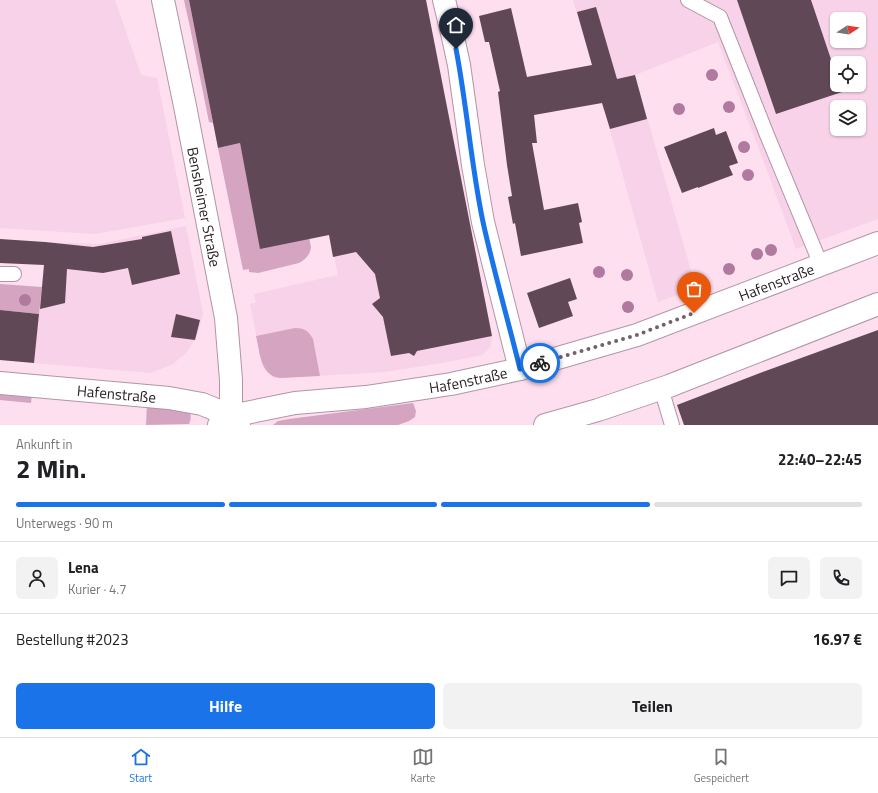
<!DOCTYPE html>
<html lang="de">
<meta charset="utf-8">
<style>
:root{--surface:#fff;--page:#f2f2f2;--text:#202124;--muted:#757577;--line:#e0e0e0;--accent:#1a73e8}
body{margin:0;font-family:"Titillium Web",sans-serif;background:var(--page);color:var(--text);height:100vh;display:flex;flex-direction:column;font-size:15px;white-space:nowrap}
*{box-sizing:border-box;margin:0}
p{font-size:13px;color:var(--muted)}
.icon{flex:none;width:22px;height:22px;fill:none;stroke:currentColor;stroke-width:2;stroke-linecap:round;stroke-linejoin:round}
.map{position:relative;height:425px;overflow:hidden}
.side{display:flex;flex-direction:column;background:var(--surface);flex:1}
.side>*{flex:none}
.needle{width:26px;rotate:78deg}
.fabs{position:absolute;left:830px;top:12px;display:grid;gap:8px}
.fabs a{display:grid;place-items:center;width:36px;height:36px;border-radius:6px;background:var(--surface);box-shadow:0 1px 3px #0004;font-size:20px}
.pin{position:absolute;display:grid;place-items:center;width:34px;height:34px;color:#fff;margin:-41px -17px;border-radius:50% 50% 50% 0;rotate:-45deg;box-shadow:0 0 4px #0007}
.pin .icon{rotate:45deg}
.courier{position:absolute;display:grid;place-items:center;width:40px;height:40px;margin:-20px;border:3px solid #1a73e8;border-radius:50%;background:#fff;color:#222;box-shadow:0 1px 5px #0007}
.summary em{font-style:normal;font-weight:700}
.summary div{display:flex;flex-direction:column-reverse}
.summary{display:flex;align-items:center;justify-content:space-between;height:68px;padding:0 16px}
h1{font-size:26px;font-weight:700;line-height:30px}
.bar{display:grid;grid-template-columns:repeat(4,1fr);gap:6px 4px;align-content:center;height:48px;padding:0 16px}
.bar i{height:5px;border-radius:3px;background:var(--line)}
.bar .on{background:var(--accent)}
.bar p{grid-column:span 4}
.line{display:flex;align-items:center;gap:10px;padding:0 16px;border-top:1px solid var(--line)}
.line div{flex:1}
.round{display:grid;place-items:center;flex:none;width:42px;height:42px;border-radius:6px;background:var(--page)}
.button{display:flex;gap:8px;margin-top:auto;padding:8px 16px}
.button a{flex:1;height:46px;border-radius:6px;background:var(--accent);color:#fff;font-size:16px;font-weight:700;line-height:46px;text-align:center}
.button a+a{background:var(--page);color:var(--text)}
.tab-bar{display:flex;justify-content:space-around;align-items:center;height:56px;border-top:1px solid var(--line);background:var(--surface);font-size:11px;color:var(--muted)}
.tab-bar a{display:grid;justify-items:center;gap:2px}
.tab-bar .on{color:var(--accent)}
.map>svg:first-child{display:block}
.built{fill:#f7d2e8;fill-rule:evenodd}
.green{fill:#d5a4c1}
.building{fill:#604857}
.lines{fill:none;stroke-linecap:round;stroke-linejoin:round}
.service-casing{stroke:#b195a5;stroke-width:16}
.minor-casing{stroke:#b195a5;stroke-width:24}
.service{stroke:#fff;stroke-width:14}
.minor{stroke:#fff;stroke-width:22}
.tree{fill:#af7a9d}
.done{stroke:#72606b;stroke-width:4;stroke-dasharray:0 7.2}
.route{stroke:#1a73e8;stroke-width:5}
.labels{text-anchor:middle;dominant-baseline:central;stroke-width:4;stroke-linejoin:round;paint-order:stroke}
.street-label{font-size:15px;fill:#271c23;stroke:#fff}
</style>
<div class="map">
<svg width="878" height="425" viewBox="0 0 878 425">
<rect width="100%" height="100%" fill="#fddff0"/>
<g class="built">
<polygon points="0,0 115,0 141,75 157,78 185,218 95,234 0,228"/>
<polygon points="184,0 426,0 492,336 491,345 488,350 482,355 458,360 417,367 385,372 280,378 274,378 266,370 262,363 250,304 256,303 254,294 338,275 308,130 218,148 213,123 209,122 190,27"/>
<path d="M573,0H878V219L796,249L765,165L718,42L635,75L696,288L658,302L592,65ZM837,19H859V41H837ZM837,63H859V85H837ZM837,107H859V129H837Z"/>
<polygon points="186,226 203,314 198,333 188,351 173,364 151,373 34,363 44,265 45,242 100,244"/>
</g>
<g class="green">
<polygon points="184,0 189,0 213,123 209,122 190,27"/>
<path d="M240,143L261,248L296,176L311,247C310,255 306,259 299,263L258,273L249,272V269L243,270L218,148Z"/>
<polygon points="0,284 42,287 39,314 0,310"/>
<path d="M295,328C304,328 309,331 313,339L320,376L280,378C260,376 260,352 256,336Z"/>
<polygon points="0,392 32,394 31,403 0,400"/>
<polygon points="413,403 416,411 415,417 409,421 398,425 273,425 278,421 289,419"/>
<path d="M147,404L188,410C192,415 191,419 189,424L146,425Z"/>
</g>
<g class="building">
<polygon points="189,0 426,0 492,336 417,351 414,356 409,353 391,356 383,317 372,304 380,298 375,274 356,252 333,257 329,235 260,249 240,143 218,148"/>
<polygon points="737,0 811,0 837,77 837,85 840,85 842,92 776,114"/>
<polygon points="596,7 617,79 635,75 647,119 610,129 602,103 534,115 537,143 532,143 544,210 578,203 582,222 579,223 583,243 521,256 515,223 513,224 508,197 512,196 507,165 498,92 500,91 489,42 485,42 479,16 511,8 527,77 592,65 577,12"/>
<polygon points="714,128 716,135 726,131 738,163 729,166 733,175 698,188 698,187 682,193 664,147"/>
<polygon points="171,231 180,274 132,285 128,268 103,273 67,269 65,303 40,309 44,265 0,263 0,239 45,242 93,247 142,239 142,237"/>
<polygon points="570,278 577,299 568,302 573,316 539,328 527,293"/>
<polygon points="0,310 39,314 34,363 0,360"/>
<polygon points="176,314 200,320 195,340 171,337"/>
<polygon points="878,330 878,425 684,425 677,405 760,373"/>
</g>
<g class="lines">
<g class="service-casing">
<g id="service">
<polyline points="688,0 720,17 767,135 821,265"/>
<polyline points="0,274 14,274"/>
<polyline points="661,388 672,425"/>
</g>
</g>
<g class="minor-casing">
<g id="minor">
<path id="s1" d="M163,0L185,106L226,318L231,380V416"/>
<polyline points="444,0 452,33 459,65 473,165 483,222 520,369"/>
<path id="s2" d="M0,383L169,398L202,404L231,416L239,425"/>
<path id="s3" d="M219,425L231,416L295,403L366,397L451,384L520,369L637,335L878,243"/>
<polyline points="545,425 598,410 669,386 878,304"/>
</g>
</g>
<use href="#service" class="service"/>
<use href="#minor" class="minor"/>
</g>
<g class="tree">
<circle cx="712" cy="75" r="6"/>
<circle cx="729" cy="107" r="6"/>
<circle cx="679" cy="109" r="6"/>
<circle cx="744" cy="147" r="6"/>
<circle cx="748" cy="175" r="6"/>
<circle cx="771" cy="250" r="6"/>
<circle cx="757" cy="254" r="6"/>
<circle cx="729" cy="269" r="6"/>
<circle cx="599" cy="272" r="6"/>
<circle cx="627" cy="275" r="6"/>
<circle cx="25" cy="300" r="6"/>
<circle cx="628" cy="307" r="6"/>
</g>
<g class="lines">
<polyline class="done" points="540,363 637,335 694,313"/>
<path class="route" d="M456,49C467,106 471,165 483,222C494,272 508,320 520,369L540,363"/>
</g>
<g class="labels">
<g class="street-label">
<text stroke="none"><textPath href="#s1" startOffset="211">Bensheimer Straße</textPath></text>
<text stroke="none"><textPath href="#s3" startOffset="579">Hafenstraße</textPath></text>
<text stroke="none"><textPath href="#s3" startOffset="255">Hafenstraße</textPath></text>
<text stroke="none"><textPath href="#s2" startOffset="117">Hafenstraße</textPath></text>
</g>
</g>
</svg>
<div class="fabs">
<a><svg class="needle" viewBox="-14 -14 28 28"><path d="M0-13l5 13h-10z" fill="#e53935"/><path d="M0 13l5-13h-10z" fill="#757577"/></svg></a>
<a><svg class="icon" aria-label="locate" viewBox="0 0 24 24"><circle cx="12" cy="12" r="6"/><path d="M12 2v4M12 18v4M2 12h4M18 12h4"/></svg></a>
<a><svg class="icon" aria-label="layers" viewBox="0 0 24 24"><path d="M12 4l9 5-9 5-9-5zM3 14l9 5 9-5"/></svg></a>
</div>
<div class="pin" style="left:694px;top:313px;background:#ea580c"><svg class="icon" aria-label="bag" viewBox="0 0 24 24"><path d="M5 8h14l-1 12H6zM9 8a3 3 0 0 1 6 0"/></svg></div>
<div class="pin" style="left:456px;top:49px;background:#1f2937"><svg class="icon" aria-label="home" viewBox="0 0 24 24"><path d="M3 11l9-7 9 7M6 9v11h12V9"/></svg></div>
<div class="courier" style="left:540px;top:363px"><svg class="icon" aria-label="bike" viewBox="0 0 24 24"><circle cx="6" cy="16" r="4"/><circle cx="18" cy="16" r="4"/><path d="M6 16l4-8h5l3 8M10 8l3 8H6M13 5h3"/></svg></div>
</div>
<section class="side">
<div class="summary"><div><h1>2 Min.</h1><p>Ankunft in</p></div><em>22:40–22:45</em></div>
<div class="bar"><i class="on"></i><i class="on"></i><i class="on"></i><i></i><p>Unterwegs · 90 m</p></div>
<div class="line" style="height:72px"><a class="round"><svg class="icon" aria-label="person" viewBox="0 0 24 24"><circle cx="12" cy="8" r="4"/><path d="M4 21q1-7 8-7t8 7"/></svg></a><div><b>Lena</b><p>Kurier · 4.7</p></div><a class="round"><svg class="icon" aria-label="chat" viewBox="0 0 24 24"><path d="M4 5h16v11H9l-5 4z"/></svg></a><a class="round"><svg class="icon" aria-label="phone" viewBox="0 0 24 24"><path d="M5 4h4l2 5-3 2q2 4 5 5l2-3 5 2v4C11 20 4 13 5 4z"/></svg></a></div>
<div class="line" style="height:52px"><div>Bestellung #2023</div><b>16.97 €</b></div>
<div class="button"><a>Hilfe</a><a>Teilen</a></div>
</section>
<nav class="tab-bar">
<a class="on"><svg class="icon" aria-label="home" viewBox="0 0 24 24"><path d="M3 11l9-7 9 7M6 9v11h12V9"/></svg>Start</a>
<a><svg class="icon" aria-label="map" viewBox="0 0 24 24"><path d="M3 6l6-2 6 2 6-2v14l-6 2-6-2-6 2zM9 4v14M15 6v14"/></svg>Karte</a>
<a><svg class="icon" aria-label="saved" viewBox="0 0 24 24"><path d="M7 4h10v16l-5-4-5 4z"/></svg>Gespeichert</a>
</nav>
